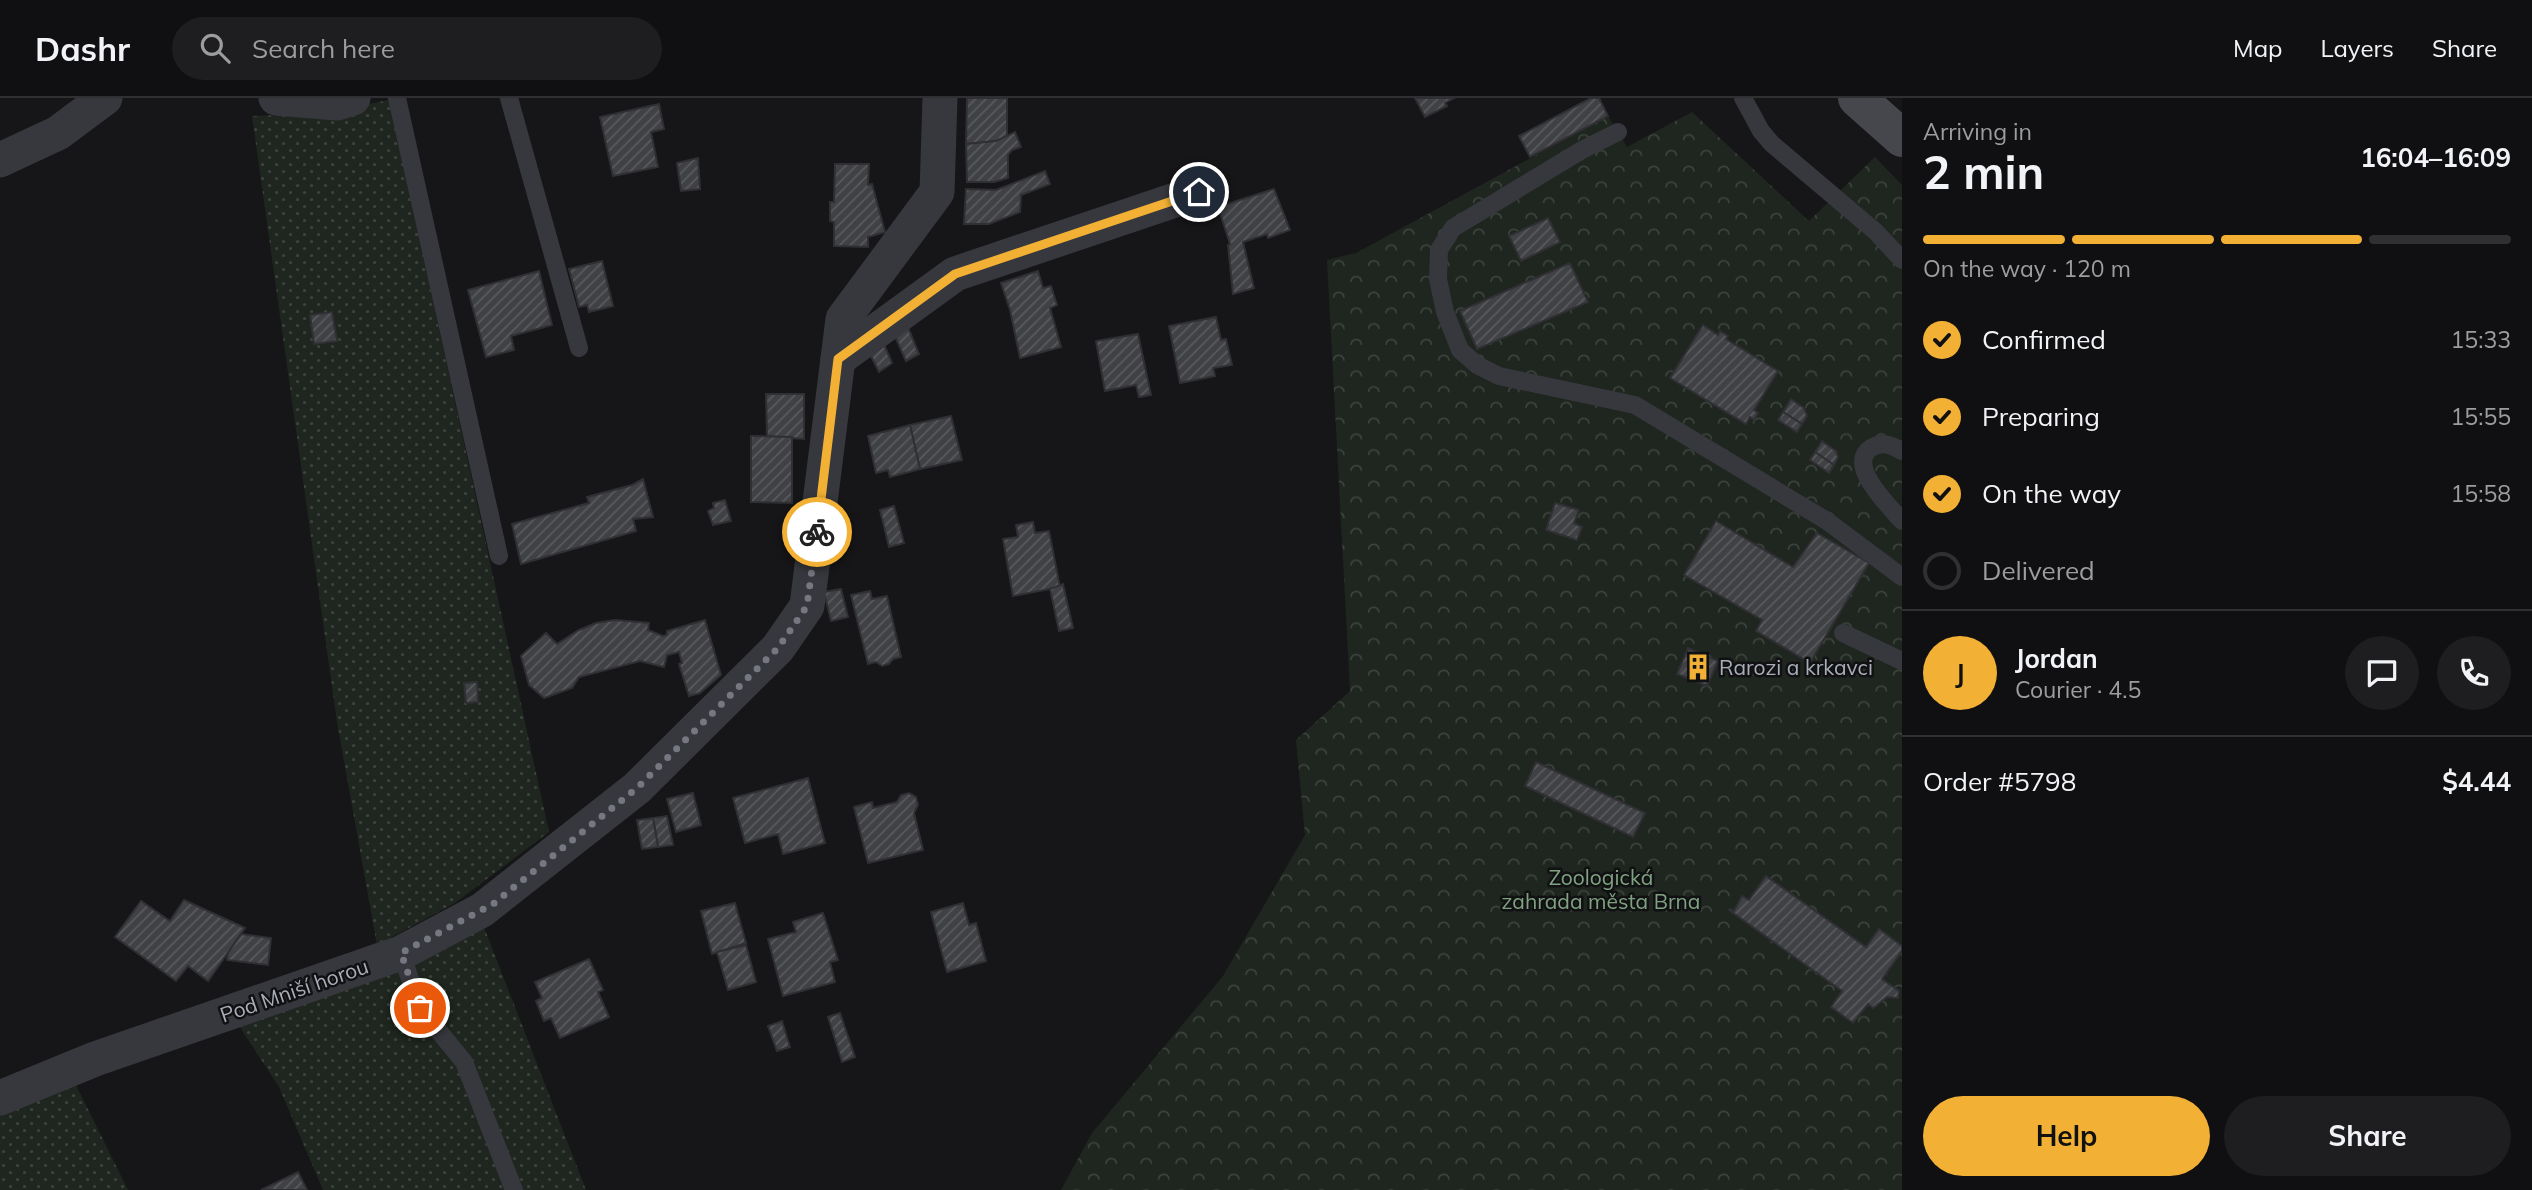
<!DOCTYPE html>
<meta charset="utf-8">
<style>
:root{--surface:#101012;--page:#1e1e20;--text:#f1f3f6;--muted:#9c9d9f;--line:#303032;--accent:#f2b134}
body{margin:0;font-family:Mulish,sans-serif;background:var(--page);color:var(--text);height:100vh;display:flex;flex-direction:column;font-size:26px;white-space:nowrap}
*{box-sizing:border-box;margin:0}
p{font-size:23px;color:var(--muted)}
.icon{flex:none;width:38px;height:38px;fill:none;stroke:currentColor;stroke-width:2;stroke-linecap:round;stroke-linejoin:round}
.map{position:relative;flex:1;overflow:hidden}
.sheet{display:flex;flex-direction:column;background:var(--surface);width:630px}
.sheet>*{flex:none}
.pin{position:absolute;display:grid;place-items:center;width:60px;height:60px;color:#fff;margin:-30px;border:4px solid #fff;border-radius:50%;box-shadow:0 2px 7px #0007}
.courier{position:absolute;display:grid;place-items:center;width:70px;height:70px;margin:-35px;border:5px solid #f2b134;border-radius:50%;background:#fff;color:#222;box-shadow:0 2px 9px #0007}
.overview em{font-style:normal;font-weight:700}
.overview div{display:flex;flex-direction:column-reverse}
.overview{display:flex;align-items:center;justify-content:space-between;height:119px;padding:0 21px}
h1{font-size:46px;font-weight:700;line-height:52px}
.bar{display:grid;grid-template-columns:repeat(4,1fr);gap:10px 7px;align-content:center;height:84px;padding:0 21px}
.bar i{height:9px;border-radius:5px;background:var(--line)}
.bar .current{background:var(--accent)}
.bar p{grid-column:span 4}
.line{display:flex;align-items:center;gap:18px;padding:0 21px;border-top:2px solid var(--line)}
.line div{flex:1}
.round{display:grid;place-items:center;flex:none;width:74px;height:74px;border-radius:37px;background:var(--page)}
ol{padding:0 21px;list-style:none}
li{display:flex;align-items:center;gap:21px;height:77px}
li p{margin-inline-start:auto}
li .icon{padding:7px;border-radius:50%;background:var(--accent);color:#111;stroke-width:4}
li:last-child{color:var(--muted)}
li i{width:38px;height:38px;border:4px solid var(--line);border-radius:50%}
.action{display:flex;gap:14px;margin-top:auto;padding:14px 21px}
.action a{flex:1;height:80px;border-radius:42px;background:var(--accent);color:#111;font-size:28px;font-weight:700;line-height:80px;text-align:center}
.action a+a{background:var(--page);color:var(--text)}
header{display:flex;align-items:center;gap:42px;box-sizing:border-box;height:98px;padding:0 35px;background:var(--surface);border-bottom:2px solid var(--line)}
header strong{font-size:33px}
nav{display:flex;gap:38px;margin-inline-start:auto;font-size:24px}
.search{width:490px;height:63px;background:var(--page);display:flex;align-items:center;gap:18px;box-sizing:border-box;padding:0 24px;border-radius:38px;color:var(--muted);font-size:26px}
main{display:flex;flex:1;min-height:0}
.map>svg:first-child{display:block}
.forest{fill:url(#forest-crowns)}
.garden{fill:url(#garden-dots)}
.building{fill:url(#building-hatch);stroke:#303034;stroke-width:2}
.lines{fill:none;stroke-linecap:round;stroke-linejoin:round}
.lane{stroke:#37383d;stroke-width:18}
.street{stroke:#37383d;stroke-width:35}
.secondary{stroke:#45474d;stroke-width:38}
.done{stroke:#757880;stroke-width:7;stroke-dasharray:0 12.6}
.route{stroke:#f2b134;stroke-width:9}
.labels{text-anchor:middle;dominant-baseline:central;stroke-width:5;stroke-linejoin:round;paint-order:stroke}
.poi-label{font-size:21px;fill:#a8adb8;stroke:#111113;text-anchor:start}
.park-label{font-size:21px;fill:#7fa381;stroke:#111113}
.street-label{font-size:21px;fill:#a8adb8;stroke:#111113}
</style>
<header>
<strong>Dashr</strong>
<div class="search"><svg class="icon" aria-label="search" viewBox="0 0 24 24"><circle cx="10" cy="10" r="6"/><path d="M15 15l6 6"/></svg>Search here</div>
<nav><a>Map</a><a>Layers</a><a>Share</a></nav>
</header>
<main>
<div class="map">
<svg width="1902" height="1092" viewBox="0 0 1902 1092">
<defs>
<pattern id="forest-crowns" width="20" height="18" patternUnits="userSpaceOnUse" patternTransform="scale(1.75)"><rect width="20" height="18" fill="#1e261f"/><path d="M2 6a3 3 0 1 1 6 0M12 15a3 3 0 1 1 6 0" fill="none" stroke="#3c433d"/></pattern>
<pattern id="garden-dots" width="8" height="8" patternUnits="userSpaceOnUse" patternTransform="scale(1.75)"><rect width="8" height="8" fill="#1e261f"/><path d="M2 2h.1M6 6h.1" fill="none" stroke="#3c433d" stroke-width="1.8" stroke-linecap="round"/></pattern>
<pattern id="building-hatch" width="6" height="6" patternUnits="userSpaceOnUse" patternTransform="scale(1.75)"><rect width="6" height="6" fill="#404145"/><path d="M-1 1l2-2M0 6l6-6M5 7l2-2" fill="none" stroke="#595a5e"/></pattern>
</defs>
<rect width="100%" height="100%" fill="#161618"/>
<polygon class="forest" points="1692,14 1809,123 1875,59 1902,87 1902,1092 1061,1092 1092,1035 1223,878 1305,737 1296,642 1350,593 1327,162 1356,155 1608,18 1627,49"/>
<g class="garden">
<polygon points="389,2 549,734 455,805 377,847 337,624 252,18 322,15"/>
<polygon points="482,824 586,1092 323,1092 279,989 234,920"/>
<polygon points="71,977 128,1092 0,1092 0,1008"/>
</g>
<g class="building">
<polygon points="967,0 1007,0 1007,39 996,43 966,46"/>
<polygon points="1415,0 1454,0 1445,5 1447,8 1425,19"/>
<polygon points="1591,0 1599,0 1608,18 1530,59 1519,38"/>
<polygon points="659,6 664,31 651,34 658,69 613,78 600,19"/>
<polygon points="1015,34 1021,49 1012,52 1008,57 1008,80 994,84 967,84 966,46 996,43"/>
<polygon points="698,60 700,91 681,93 677,65"/>
<polygon points="835,66 869,66 868,87 872,86 885,134 868,139 868,149 834,148 834,124 830,123 830,104 834,104"/>
<polygon points="1045,73 1050,86 1021,97 1020,114 989,126 964,126 966,91 996,92"/>
<polygon points="1274,91 1290,132 1268,140 1267,136 1243,144 1254,190 1233,196 1228,147 1230,146 1218,109"/>
<polygon points="1548,120 1560,144 1521,163 1509,138"/>
<polygon points="602,163 613,208 589,214 587,207 579,209 569,171"/>
<polygon points="1570,165 1588,204 1477,251 1460,213"/>
<polygon points="539,173 552,227 511,238 514,252 486,259 468,192"/>
<polygon points="1038,173 1043,190 1051,188 1057,207 1050,210 1061,249 1020,260 1010,212 1001,185"/>
<polygon points="332,214 337,243 314,246 310,217"/>
<polygon points="1216,219 1221,242 1226,241 1232,267 1213,270 1215,278 1180,285 1169,228"/>
<polygon points="907,227 919,256 906,263 894,236"/>
<polygon points="1703,227 1718,237 1720,233 1728,238 1726,241 1778,273 1754,312 1758,315 1754,322 1750,319 1746,326 1670,280"/>
<polygon points="1138,236 1151,297 1139,299 1136,287 1105,293 1096,243"/>
<polygon points="883,244 892,265 879,274 869,254"/>
<polygon points="766,296 804,296 804,341 767,338"/>
<polygon points="1791,301 1804,310 1807,318 1802,326 1783,314"/>
<polygon points="1783,314 1802,326 1797,334 1778,322"/>
<polygon points="951,318 962,362 920,371 910,327"/>
<polygon points="910,327 920,371 890,379 888,372 876,375 868,338"/>
<polygon points="751,338 792,339 792,405 751,404"/>
<polygon points="1822,343 1836,353 1838,359 1834,367 1815,354"/>
<polygon points="1815,354 1834,367 1829,375 1810,362"/>
<polygon points="643,381 653,419 633,421 636,433 521,466 512,426 589,405 587,399 632,387"/>
<polygon points="725,402 731,423 713,427 708,413 714,410 713,405"/>
<polygon points="1555,405 1579,412 1574,425 1582,429 1577,442 1546,432"/>
<polygon points="894,408 904,445 889,449 880,412"/>
<polygon points="1716,423 1793,469 1817,435 1869,465 1810,565 1756,533 1762,522 1684,477"/>
<polygon points="1033,424 1035,435 1049,433 1060,489 1013,498 1003,441 1018,439 1016,427"/>
<polygon points="1063,486 1073,530 1059,533 1050,491"/>
<polygon points="841,491 848,519 831,523 824,494"/>
<polygon points="870,493 872,501 887,498 901,559 893,561 889,566 882,568 876,564 868,566 851,497"/>
<polygon points="615,522 649,525 648,532 663,538 667,537 667,533 705,522 721,577 700,595 689,598 679,566 682,565 679,554 667,557 664,569 640,563 579,579 572,590 544,600 529,587 521,558 546,535 557,546 579,532 596,525"/>
<polygon points="1688,550 1718,563 1707,588 1677,576"/>
<polygon points="477,584 478,604 466,605 464,585"/>
<polygon points="1536,664 1645,715 1633,739 1525,688"/>
<polygon points="808,680 825,745 783,756 778,736 745,745 733,700"/>
<polygon points="693,695 701,727 676,734 667,701"/>
<polygon points="909,695 916,699 918,707 914,715 923,752 868,765 854,709 872,704 873,710 897,704 901,697"/>
<polygon points="667,718 673,747 658,749 653,720"/>
<polygon points="653,720 658,749 642,751 637,722"/>
<polygon points="1766,778 1866,849 1879,831 1902,848 1902,853 1882,881 1899,893 1898,900 1887,899 1873,910 1868,906 1853,925 1831,909 1842,893 1729,812 1730,811 1734,813 1742,798 1749,802"/>
<polygon points="184,802 245,830 208,883 188,868 176,883 115,839 141,803 170,823"/>
<polygon points="735,805 746,845 712,856 701,813"/>
<polygon points="963,805 969,827 976,825 986,863 947,874 931,814"/>
<polygon points="823,815 838,862 830,864 835,884 783,898 768,841 796,834 793,824"/>
<polygon points="241,836 271,840 268,867 227,862 228,855"/>
<polygon points="746,847 756,884 728,892 717,854"/>
<polygon points="589,861 603,892 598,894 609,919 560,940 551,920 544,923 536,903 542,900 535,884"/>
<polygon points="840,915 855,959 842,964 828,919"/>
<polygon points="782,923 790,949 777,953 768,928"/>
<polygon points="298,1074 307,1092 261,1092"/>
</g>
<g class="lines">
<g class="lane">
<polyline points="397,0 499,458"/>
<polyline points="509,0 579,250"/>
<polyline points="1743,0 1761,33 1772,46 1876,134 1902,162"/>
<polyline points="1618,34 1582,52 1453,130 1439,152 1438,181 1445,214 1460,252 1477,267 1499,278 1635,307 1827,423 1902,479"/>
<path d="M1902,353C1891,347 1883,343 1871,350C1845,366 1890,409 1902,423"/>
<polyline points="1843,535 1902,563"/>
<polyline points="401,855 420,910 464,964 514,1092"/>
</g>
<g class="street">
<polyline points="276,0 337,5 353,0"/>
<polyline points="0,62 58,35 105,0"/>
<polyline points="838,261 955,176 1199,94"/>
<polyline points="0,1000 95,961 401,855 482,812 637,690 778,550 807,508 843,221 937,94 940,0"/>
</g>
<polyline class="secondary" points="1857,0 1902,40"/>
</g>
<g class="lines">
<polyline class="done" points="420,910 401,855 493,806 637,690 778,550 807,508 817,434"/>
<polyline class="route" points="817,434 838,261 955,176 1199,94"/>
</g>
<defs>
<g id="building-bare" transform="scale(2.1)"><path d="M-4-6H4V6H1V3H-1V6H-4ZM-2.5-4.3h1.7v1.8h-1.7ZM.8-4.3h1.7v1.8H.8ZM-2.5-1h1.7V.8h-1.7ZM.8-1h1.7V.8H.8Z" fill="#f2b134" stroke="#111113" stroke-width="2.5" paint-order="stroke"/></g>
</defs>
<g fill-rule="evenodd">
<use href="#building-bare" x="1698" y="569"/>
</g>
<g class="labels">
<g class="poi-label">
<text x="1719" y="569">Rarozi a krkavci</text>
</g>
<g class="park-label">
<text x="1601" y="779">Zoologická<tspan x="1601" dy="24">zahrada města Brna</tspan></text>
</g>
<g class="street-label">
<text transform="translate(294 892) rotate(-19)">Pod Mniší horou</text>
</g>
</g>
</svg>
<div class="pin" style="left:420px;top:910px;background:#ea580c"><svg class="icon" aria-label="bag" viewBox="0 0 24 24"><path d="M5 8h14l-1 12H6zM9 8a3 3 0 0 1 6 0"/></svg></div>
<div class="pin" style="left:1199px;top:94px;background:#1f2937"><svg class="icon" aria-label="home" viewBox="0 0 24 24"><path d="M3 11l9-7 9 7M6 9v11h12V9"/></svg></div>
<div class="courier" style="left:817px;top:434px"><svg class="icon" aria-label="bike" viewBox="0 0 24 24"><circle cx="6" cy="16" r="4"/><circle cx="18" cy="16" r="4"/><path d="M6 16l4-8h5l3 8M10 8l3 8H6M13 5h3"/></svg></div>
</div>
<section class="sheet">
<div class="overview"><div><h1>2 min</h1><p>Arriving in</p></div><em>16:04–16:09</em></div>
<div class="bar"><i class="current"></i><i class="current"></i><i class="current"></i><i></i><p>On the way · 120 m</p></div>
<ol>
<li><svg class="icon" aria-label="check" viewBox="0 0 24 24"><path d="M5 12l5 5 9-10"/></svg>Confirmed<p>15:33</p></li>
<li><svg class="icon" aria-label="check" viewBox="0 0 24 24"><path d="M5 12l5 5 9-10"/></svg>Preparing<p>15:55</p></li>
<li><svg class="icon" aria-label="check" viewBox="0 0 24 24"><path d="M5 12l5 5 9-10"/></svg>On the way<p>15:58</p></li>
<li><i></i>Delivered</li>
</ol>
<div class="line" style="height:126px"><b class="round" style="background:var(--accent);color:#111">J</b><div><b>Jordan</b><p>Courier · 4.5</p></div><a class="round"><svg class="icon" aria-label="chat" viewBox="0 0 24 24"><path d="M4 5h16v11H9l-5 4z"/></svg></a><a class="round"><svg class="icon" aria-label="phone" viewBox="0 0 24 24"><path d="M5 4h4l2 5-3 2q2 4 5 5l2-3 5 2v4C11 20 4 13 5 4z"/></svg></a></div>
<div class="line" style="height:91px"><div>Order #5798</div><b>$4.44</b></div>
<div class="action"><a>Help</a><a>Share</a></div>
</section>
</main>
